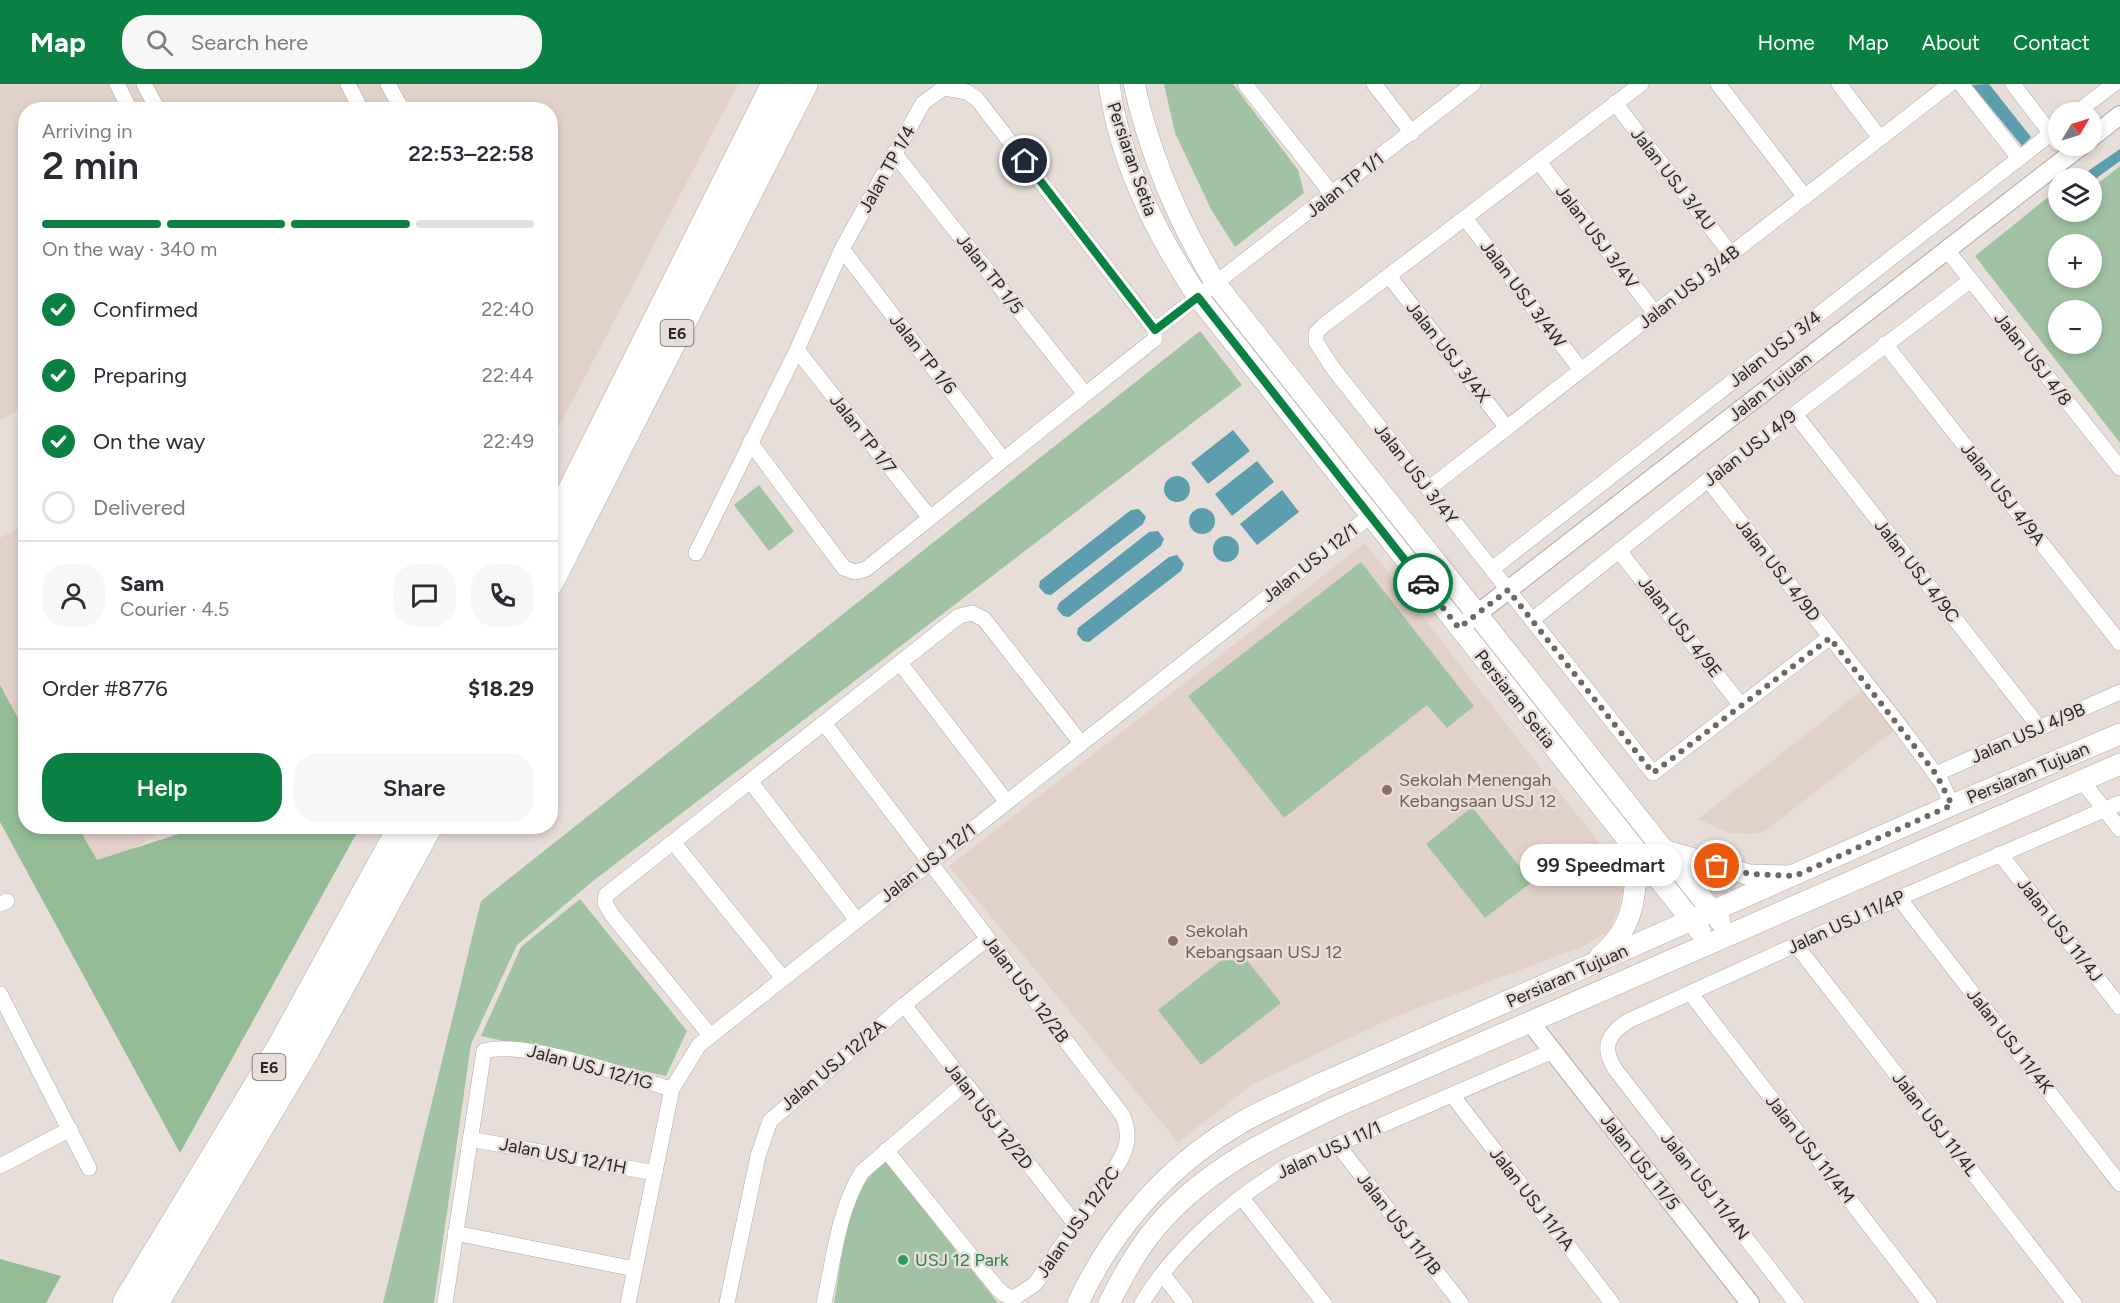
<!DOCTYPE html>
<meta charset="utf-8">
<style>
:root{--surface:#fff;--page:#f7f7f7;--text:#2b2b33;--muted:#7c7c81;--line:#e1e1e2;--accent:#0b8043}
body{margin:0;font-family:Figtree,sans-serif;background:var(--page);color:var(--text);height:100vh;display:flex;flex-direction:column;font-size:22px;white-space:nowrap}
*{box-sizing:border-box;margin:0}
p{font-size:20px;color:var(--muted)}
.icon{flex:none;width:33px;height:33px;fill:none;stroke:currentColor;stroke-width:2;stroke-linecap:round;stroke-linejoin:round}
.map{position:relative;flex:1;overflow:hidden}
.details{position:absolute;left:18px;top:18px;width:540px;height:732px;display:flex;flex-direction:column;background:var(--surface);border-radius:24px;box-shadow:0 3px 9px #0003}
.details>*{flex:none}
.needle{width:39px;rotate:52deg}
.controls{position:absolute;left:2048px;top:18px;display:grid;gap:12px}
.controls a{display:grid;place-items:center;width:54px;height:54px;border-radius:50%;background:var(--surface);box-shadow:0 3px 9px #0003;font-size:30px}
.pin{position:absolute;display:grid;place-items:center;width:51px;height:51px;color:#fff;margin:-26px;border:3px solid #fff;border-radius:50%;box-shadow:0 2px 6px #0007}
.courier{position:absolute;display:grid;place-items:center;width:60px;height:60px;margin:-30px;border:4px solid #0b8043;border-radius:50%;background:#fff;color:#222;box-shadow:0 2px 8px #0007}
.bubble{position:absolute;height:42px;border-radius:21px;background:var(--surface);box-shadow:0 3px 9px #0003;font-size:20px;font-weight:600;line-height:42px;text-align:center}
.head em{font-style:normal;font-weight:600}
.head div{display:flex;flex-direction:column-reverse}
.head{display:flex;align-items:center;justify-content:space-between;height:102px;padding:0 24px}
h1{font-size:39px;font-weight:600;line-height:45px}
.bar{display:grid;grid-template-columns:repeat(4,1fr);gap:9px 6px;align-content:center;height:72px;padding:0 24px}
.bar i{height:8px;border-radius:4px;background:var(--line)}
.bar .on{background:var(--accent)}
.bar p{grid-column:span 4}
.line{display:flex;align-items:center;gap:15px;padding:0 24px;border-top:2px solid var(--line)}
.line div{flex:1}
.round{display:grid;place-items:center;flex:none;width:63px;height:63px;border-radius:24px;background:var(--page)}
ol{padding:0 24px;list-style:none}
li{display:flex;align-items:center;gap:18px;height:66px}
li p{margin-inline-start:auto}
li .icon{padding:6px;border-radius:50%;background:var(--accent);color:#fff;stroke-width:4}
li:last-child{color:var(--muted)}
li i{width:33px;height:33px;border:3px solid var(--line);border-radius:50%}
.button{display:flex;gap:12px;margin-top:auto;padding:12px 24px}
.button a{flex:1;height:69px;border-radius:24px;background:var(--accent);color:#fff;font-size:24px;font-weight:600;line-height:69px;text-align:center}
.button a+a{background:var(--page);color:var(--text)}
header{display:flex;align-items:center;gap:36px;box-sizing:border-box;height:84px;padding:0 30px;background:var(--accent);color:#fff}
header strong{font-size:28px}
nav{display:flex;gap:33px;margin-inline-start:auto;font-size:21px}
.search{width:420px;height:54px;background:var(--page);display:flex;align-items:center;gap:15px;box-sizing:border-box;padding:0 21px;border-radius:24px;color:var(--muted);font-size:22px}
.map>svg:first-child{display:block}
.built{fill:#e2d1c9}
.green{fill:#a1c3a3;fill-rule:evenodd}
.forest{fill:#94bd96}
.water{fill:#5d9eae}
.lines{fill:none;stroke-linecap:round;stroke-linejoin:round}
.minor-casing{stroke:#b2a9a5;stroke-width:16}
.tertiary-casing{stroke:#b2a9a5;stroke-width:20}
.secondary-casing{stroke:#b2a9a5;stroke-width:22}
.motorway-casing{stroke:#b2a9a5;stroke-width:28}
.minor{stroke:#fff;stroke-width:15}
.tertiary{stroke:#fff;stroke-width:18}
.secondary{stroke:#fff;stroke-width:21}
.motorway{stroke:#fff;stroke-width:27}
.done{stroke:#6d6765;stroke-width:6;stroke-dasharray:0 10.8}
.route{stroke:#0b8043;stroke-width:8}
.education-dot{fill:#8d6e63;stroke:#e7ddd9;stroke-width:2}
.leisure-dot{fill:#2e9e5b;stroke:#e7ddd9;stroke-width:2}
.labels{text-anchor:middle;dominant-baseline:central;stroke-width:5;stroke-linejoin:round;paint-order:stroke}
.shield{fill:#e7ddd9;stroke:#645e5c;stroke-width:1.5}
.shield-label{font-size:16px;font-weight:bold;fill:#2c2826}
.street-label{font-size:18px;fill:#2c2826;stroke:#e7ddd9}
.education-label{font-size:18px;fill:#785e54;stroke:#e7ddd9;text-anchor:start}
.leisure-label{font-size:18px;fill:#27864d;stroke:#e7ddd9;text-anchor:start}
</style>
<header>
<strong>Map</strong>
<div class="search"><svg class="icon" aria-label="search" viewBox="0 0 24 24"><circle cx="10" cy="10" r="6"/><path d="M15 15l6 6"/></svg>Search here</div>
<nav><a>Home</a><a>Map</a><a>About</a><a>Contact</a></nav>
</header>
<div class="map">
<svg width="2120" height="1219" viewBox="0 0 2120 1219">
<rect width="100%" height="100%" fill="#e7ddd9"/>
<g class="built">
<polygon points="0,0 738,0 551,358 550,26 26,26 25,322 0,336"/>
<polygon points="25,441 25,652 0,602 0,454"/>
<polygon points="1365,459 1621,787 1623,805 1619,824 1609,847 1584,862 1394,933 1253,1000 1178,1058 949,782"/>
<polygon points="1865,604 1896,645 1765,747 1754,750 1729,749 1698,735"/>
<polygon points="72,743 171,743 94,787"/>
</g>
<g class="green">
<polygon points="1164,0 1233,0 1298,86 1304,109 1235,163 1212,127 1175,49"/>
<path d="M2120,82V359L1975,172L2057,106L2058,128H2091V105ZM2058,160H2091V194H2058ZM2091,226V260H2058V226Z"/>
<polygon points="1200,247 1242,301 593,797 517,861 471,960 434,1219 383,1219 481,817"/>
<polygon points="759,401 794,447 769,467 734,421"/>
<polygon points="1361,478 1474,622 1447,644 1427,621 1284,734 1188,612"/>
<polygon points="1472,723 1532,798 1485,834 1426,760"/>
<polygon points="580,815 687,947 666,992 481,952 521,863"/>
<polygon points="1237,864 1281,919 1201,981 1158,926"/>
<path d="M884,1076L998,1219H834C843,1170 845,1112 884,1076Z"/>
</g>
<g class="forest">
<polygon points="0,601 25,647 26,742 78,743 97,776 201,743 360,743 180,1069 0,738"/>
<polygon points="0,1175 61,1192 46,1219 0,1219"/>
</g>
<g class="water">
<polygon points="1989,0 2031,53 2022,62 1972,1"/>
<polygon points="2120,65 2120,77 2091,98 2091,94 2078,94"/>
<polygon points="1233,346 1250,367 1208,400 1191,379"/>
<polygon points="1257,377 1274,398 1232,432 1215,410"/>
<circle cx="1177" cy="405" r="13"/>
<polygon points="1282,406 1299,428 1257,461 1240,440"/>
<circle cx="1202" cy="437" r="13"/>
<polygon points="1139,425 1146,433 1143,440 1051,511 1045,510 1039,503 1040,497 1131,426"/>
<polygon points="1158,447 1164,455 1161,462 1069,533 1063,532 1057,525 1059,519 1149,448"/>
<circle cx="1226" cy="465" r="13"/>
<polygon points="1177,471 1184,480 1181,487 1089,558 1083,557 1077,550 1078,544 1169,473"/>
</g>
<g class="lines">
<g class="minor-casing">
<g id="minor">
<polyline points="117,0 130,26"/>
<polyline points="144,0 158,26"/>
<polyline points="348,0 361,26"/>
<polyline points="388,0 402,26"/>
<polyline points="1245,0 1332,110"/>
<polyline points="1374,0 1412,49"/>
<polyline points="1641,0 1324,241 1316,249 1316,258 1332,283 1653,689 1830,553"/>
<polyline points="1718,0 1805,113"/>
<polyline points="1839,0 1880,54"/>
<polyline points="1961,0 2019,74"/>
<polyline points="2013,0 2058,59"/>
<polyline points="1615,19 1731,170"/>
<polyline points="2077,28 2114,0"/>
<polyline points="894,69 1085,310"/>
<polyline points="1539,78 1655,229"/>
<polyline points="1465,134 1581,286"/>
<polyline points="842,165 1003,375"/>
<polyline points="1947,166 2120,384"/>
<polyline points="1389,192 1507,344"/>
<polyline points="1885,260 2120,559"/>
<polyline points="797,266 930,434"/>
<polyline points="1795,330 2040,644"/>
<polyline points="750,358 844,484 855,488 866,485 1155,255 1155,246 1473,0"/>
<polyline points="1708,396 1903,646 1942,699 1952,721"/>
<polyline points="1428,405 1950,0"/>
<polyline points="1619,467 1740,620"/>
<polyline points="696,469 797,266 842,165 923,19 944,4 967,8 977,15 1155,246"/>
<polyline points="1492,485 2058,44"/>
<polyline points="1532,536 1708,396 1971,196"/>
<polyline points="900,579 1006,717"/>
<path d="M824,639L1123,1032C1131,1052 1127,1066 1116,1083L1035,1200L1014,1214L1005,1211L997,1204L886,1066"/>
<polyline points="1936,690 2120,608"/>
<polyline points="750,697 856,835"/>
<polyline points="2082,697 2120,745"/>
<polyline points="673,758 782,893"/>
<polyline points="2000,770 2120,923"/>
<polyline points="1899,814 2120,1100"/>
<polyline points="0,820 7,817"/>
<polyline points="1796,861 2074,1219"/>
<polyline points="0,910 89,1084"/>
<polyline points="1691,910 1929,1219"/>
<polyline points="904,921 1076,1141"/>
<polyline points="709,950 612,831 605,819 606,811 959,532 972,529 984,535 1081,659"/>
<polyline points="1452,1011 1612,1219"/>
<polyline points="470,1055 655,1089"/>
<polyline points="1337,1060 1461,1219"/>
<polyline points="0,1082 70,1045"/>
<polyline points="1242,1114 1324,1219"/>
<polyline points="455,1149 635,1185"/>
<polyline points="1163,1191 1185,1219"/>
<path d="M445,1219L484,967C524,955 628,993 672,1005"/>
<polyline points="628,1219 672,1005 699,961 1370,432"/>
<polyline points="727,1219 758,1072 770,1037 904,921 987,855"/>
<path d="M824,1219C834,1174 838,1127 862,1088L963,1001"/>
<path d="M1142,1219C1174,1165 1234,1114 1287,1082L1553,967"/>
<path d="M1796,1219L1615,985C1601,963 1608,950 1628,937L1899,814L2120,719"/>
</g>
</g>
<g class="tertiary-casing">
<g id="tertiary">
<polyline points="2091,54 2120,31"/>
<polyline points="1459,544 2081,62"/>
<polyline points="1530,938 1750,1219"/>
</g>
</g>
<g class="secondary-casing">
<g id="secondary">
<path d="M1109,0C1120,78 1156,149 1198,213L1700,847"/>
<path d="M1134,0C1150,72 1178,137 1216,200L1720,837"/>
<polyline points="1663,766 1750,791 1788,792"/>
<path d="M1600,872C1636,843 1635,811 1637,767"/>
<path d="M1078,1219C1112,1146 1165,1085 1234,1043C1261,1026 1292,1014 1320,1000L1952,721L2120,650"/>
<path d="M1109,1219C1121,1196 1133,1173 1149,1152C1196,1091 1263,1058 1331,1025L2120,680"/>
</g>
</g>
<g class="motorway-casing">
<g id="motorway">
<polyline points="550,449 775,0"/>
<polyline points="550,498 804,0"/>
<polyline points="126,1219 280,964 402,742"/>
<polyline points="155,1219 306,966 429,742"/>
</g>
</g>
<use href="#minor" class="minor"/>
<use href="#tertiary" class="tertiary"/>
<use href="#secondary" class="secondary"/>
<use href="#motorway" class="motorway"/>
</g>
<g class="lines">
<polyline class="done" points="1423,499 1459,544 1508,506 1653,689 1830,554 1936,690 1952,721 1795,792 1750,790 1717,782"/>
<polyline class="route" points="1025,77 1155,246 1198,213 1423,499"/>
</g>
<g class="education-dot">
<circle cx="1387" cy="706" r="6"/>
<circle cx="1173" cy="857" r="6"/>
</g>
<circle class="leisure-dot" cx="903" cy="1176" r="6"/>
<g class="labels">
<g class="shield">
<rect x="660.5" y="236" width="33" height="26" rx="4.5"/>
<rect x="252.5" y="970" width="33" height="26" rx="4.5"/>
</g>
<g class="shield-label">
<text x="677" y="249">E6</text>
<text x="269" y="983">E6</text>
</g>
<g class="street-label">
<text transform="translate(1132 75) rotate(71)">Persiaran Setia</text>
<text transform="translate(887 85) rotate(-61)">Jalan TP 1/4</text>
<text transform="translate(1673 95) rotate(52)">Jalan USJ 3/4U</text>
<text transform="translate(1345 101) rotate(-38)">Jalan TP 1/1</text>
<text transform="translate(1597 153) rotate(53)">Jalan USJ 3/4V</text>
<text transform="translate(990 190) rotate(52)">Jalan TP 1/5</text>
<text transform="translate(1689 203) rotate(-38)">Jalan USJ 3/4B</text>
<text transform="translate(1523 210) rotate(53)">Jalan USJ 3/4W</text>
<text transform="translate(1775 265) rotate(-38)">Jalan USJ 3/4</text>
<text transform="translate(1448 268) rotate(52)">Jalan USJ 3/4X</text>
<text transform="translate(923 270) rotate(52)">Jalan TP 1/6</text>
<text transform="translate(2033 275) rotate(52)">Jalan USJ 4/8</text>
<text transform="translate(1770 303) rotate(-38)">Jalan Tujuan</text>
<text transform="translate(863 350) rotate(52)">Jalan TP 1/7</text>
<text transform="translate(1750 364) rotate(-38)">Jalan USJ 4/9</text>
<text transform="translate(1416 390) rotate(52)">Jalan USJ 3/4Y</text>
<text transform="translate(2003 410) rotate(52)">Jalan USJ 4/9A</text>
<text transform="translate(1310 479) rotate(-38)">Jalan USJ 12/1</text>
<text transform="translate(1778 486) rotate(52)">Jalan USJ 4/9D</text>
<text transform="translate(1917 487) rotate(52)">Jalan USJ 4/9C</text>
<text transform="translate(1680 543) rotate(52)">Jalan USJ 4/9E</text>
<text transform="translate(1515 615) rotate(52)">Persiaran Setia</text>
<text transform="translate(2028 649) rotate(-24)">Jalan USJ 4/9B</text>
<text transform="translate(2028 689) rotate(-23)">Persiaran Tujuan</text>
<text transform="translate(928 779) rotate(-38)">Jalan USJ 12/1</text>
<text transform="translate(1846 838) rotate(-25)">Jalan USJ 11/4P</text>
<text transform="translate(2060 846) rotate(52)">Jalan USJ 11/4J</text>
<text transform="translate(1567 892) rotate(-24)">Persiaran Tujuan</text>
<text transform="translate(1026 905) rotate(53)">Jalan USJ 12/2B</text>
<text transform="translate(2010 957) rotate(52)">Jalan USJ 11/4K</text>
<text transform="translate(833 981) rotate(-40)">Jalan USJ 12/2A</text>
<text transform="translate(590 983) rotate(15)">Jalan USJ 12/1G</text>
<text transform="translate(989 1032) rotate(52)">Jalan USJ 12/2D</text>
<text transform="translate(1935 1040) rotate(52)">Jalan USJ 11/4L</text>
<text transform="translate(1810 1065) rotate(52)">Jalan USJ 11/4M</text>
<text transform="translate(1329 1066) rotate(-25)">Jalan USJ 11/1</text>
<text transform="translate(563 1072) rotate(11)">Jalan USJ 12/1H</text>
<text transform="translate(1640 1078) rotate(52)">Jalan USJ 11/5</text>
<text transform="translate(1705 1102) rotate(52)">Jalan USJ 11/4N</text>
<text transform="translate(1532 1115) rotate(52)">Jalan USJ 11/1A</text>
<text transform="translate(1078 1138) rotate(-55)">Jalan USJ 12/2C</text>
<text transform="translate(1399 1140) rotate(52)">Jalan USJ 11/1B</text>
</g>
<g class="education-label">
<text x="1399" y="696">Sekolah Menengah<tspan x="1399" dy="21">Kebangsaan USJ 12</tspan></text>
<text x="1185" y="847">Sekolah<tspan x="1185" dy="21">Kebangsaan USJ 12</tspan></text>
</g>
<g class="leisure-label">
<text x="915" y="1176">USJ 12 Park</text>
</g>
</g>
</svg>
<div class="controls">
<a><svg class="needle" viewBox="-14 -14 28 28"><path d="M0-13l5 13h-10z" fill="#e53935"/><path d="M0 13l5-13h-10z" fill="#7c7c81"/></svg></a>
<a><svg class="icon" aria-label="layers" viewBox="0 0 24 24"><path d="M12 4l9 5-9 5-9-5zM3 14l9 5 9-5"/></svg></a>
<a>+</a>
<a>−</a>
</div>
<div class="pin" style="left:1717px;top:782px;background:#ea580c"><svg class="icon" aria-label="bag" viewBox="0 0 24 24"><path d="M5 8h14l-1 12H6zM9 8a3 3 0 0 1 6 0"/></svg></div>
<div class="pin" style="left:1025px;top:77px;background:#1f2937"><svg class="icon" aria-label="home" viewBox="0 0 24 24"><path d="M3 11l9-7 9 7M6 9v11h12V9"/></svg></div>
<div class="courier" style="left:1423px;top:499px"><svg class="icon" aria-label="car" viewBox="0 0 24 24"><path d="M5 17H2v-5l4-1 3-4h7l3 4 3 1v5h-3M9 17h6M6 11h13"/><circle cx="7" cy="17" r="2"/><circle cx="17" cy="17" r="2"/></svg></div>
<div class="bubble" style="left:1520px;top:760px;width:162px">99 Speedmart</div>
<section class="details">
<div class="head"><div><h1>2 min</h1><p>Arriving in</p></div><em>22:53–22:58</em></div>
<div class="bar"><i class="on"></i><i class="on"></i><i class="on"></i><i></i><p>On the way · 340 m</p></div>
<ol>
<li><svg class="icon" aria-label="check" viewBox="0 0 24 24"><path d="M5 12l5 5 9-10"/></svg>Confirmed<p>22:40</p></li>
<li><svg class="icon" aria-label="check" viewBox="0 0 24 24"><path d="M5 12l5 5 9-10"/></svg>Preparing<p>22:44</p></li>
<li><svg class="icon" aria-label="check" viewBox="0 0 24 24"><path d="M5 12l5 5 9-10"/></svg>On the way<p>22:49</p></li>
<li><i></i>Delivered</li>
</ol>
<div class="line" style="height:108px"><a class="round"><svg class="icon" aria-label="person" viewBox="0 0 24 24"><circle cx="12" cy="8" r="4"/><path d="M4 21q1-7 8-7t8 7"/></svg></a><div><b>Sam</b><p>Courier · 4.5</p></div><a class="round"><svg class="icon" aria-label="chat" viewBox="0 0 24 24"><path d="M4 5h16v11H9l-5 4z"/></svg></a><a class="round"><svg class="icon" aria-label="phone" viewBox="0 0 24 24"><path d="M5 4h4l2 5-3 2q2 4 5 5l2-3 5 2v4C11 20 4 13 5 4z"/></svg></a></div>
<div class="line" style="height:78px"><div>Order #8776</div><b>$18.29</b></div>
<div class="button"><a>Help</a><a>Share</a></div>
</section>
</div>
